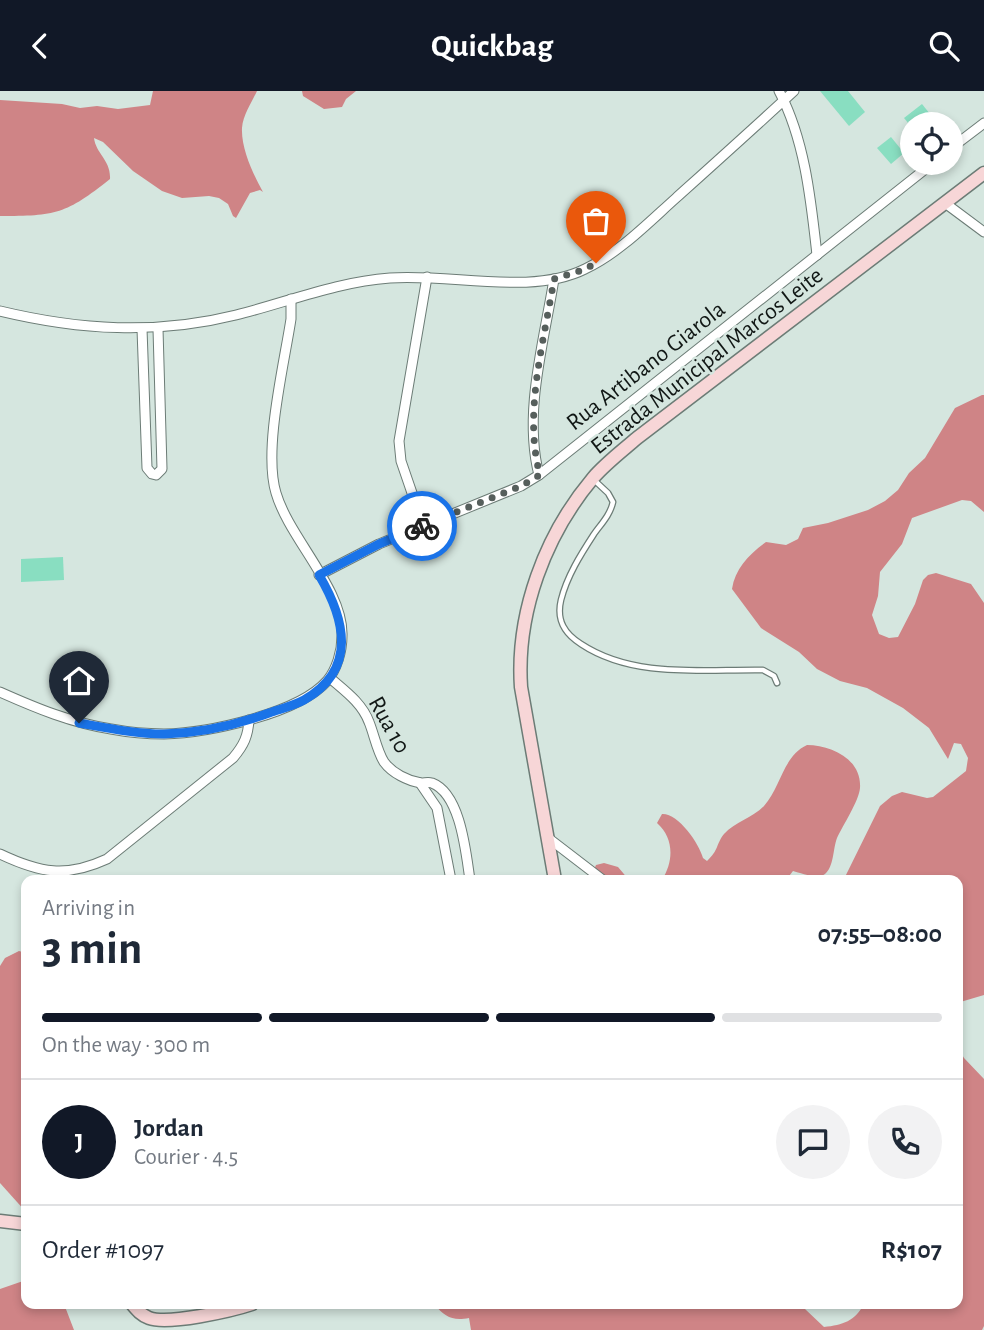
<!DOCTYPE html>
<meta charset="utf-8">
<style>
:root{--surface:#fff;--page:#f2f2f3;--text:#1f2937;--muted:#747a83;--line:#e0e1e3;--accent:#111827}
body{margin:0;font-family:"Alegreya Sans",sans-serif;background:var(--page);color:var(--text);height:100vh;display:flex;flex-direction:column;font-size:26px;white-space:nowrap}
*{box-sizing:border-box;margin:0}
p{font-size:23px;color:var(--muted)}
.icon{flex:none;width:38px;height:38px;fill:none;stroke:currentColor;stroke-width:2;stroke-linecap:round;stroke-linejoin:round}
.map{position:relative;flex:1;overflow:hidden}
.drawer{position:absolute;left:21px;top:784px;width:942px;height:434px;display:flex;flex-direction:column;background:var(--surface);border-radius:14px;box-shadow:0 4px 10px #0003}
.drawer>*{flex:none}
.fabs{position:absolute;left:900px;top:21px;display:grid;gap:14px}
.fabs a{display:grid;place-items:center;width:63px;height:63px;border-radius:50%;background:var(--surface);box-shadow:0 4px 10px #0003;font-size:35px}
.pin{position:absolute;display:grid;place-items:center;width:60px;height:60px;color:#fff;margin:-72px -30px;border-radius:50% 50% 50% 0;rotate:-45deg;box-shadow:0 0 7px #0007}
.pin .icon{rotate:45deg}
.courier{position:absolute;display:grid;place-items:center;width:70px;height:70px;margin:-35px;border:5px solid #1a73e8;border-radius:50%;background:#fff;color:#222;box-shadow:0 2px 9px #0007}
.head em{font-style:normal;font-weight:600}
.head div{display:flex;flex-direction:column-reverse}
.head{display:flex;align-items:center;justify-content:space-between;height:119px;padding:0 21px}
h1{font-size:46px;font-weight:600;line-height:52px}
.bar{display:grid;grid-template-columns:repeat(4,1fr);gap:10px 7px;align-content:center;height:84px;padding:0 21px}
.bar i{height:9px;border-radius:5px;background:var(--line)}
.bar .on{background:var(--accent)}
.bar p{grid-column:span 4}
.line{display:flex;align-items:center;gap:18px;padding:0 21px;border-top:2px solid var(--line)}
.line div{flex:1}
.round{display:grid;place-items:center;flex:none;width:74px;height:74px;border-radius:37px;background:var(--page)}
header{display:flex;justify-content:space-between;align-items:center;height:91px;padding:0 21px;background:var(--accent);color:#fff;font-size:32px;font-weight:600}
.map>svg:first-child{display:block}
.forest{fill:#cf8486}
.building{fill:#89dec1}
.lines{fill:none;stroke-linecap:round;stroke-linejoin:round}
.lane-casing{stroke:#6c7c76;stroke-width:7}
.street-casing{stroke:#6c7c76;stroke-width:11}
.secondary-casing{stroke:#6c7c76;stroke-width:15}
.lane{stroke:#fff;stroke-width:4.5}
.street{stroke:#fff;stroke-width:9}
.secondary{stroke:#f7d6d7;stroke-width:12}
.done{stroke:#565f5c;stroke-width:7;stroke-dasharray:0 12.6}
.route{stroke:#1a73e8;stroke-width:9}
.labels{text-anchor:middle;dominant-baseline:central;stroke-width:5;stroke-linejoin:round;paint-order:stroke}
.street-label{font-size:24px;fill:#111715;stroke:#d5e6df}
</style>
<header><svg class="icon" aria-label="back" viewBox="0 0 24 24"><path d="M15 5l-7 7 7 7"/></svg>Quickbag<svg class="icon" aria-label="search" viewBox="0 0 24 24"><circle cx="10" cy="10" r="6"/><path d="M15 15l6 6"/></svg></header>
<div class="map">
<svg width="984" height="1239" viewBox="0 0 984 1239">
<rect width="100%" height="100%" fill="#d5e6df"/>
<g class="forest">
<path d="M153,0H257C252,11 243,24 242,37C241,57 253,83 263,101L260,99L250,102L236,127L233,125L228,113L219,107L209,105L182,107L162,100L133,80L103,51L94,47C96,63 111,69 110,88C66,123 56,125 0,125V9L62,13L80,17L97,15L118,18L150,14Z"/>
<polygon points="302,0 356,0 346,8 342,16 324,18 303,5"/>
<path d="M982,304H984V421L971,410L962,409L912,427L902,453L880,481L878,505L872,524L879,543L889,547L898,546L915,513L923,489L928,484L936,482L971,493L984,512V904L957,912V789L844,788L880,715L892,705L902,701L927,707L933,706L966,680L968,667L961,653L954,652L948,668L929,637L903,617L867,597L840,590L817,578L799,561L761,537L732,498C735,478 749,463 766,451L786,454L798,448L803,437L828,432L868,419L885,410L898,399L909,382L925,367L955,317Z"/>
<path d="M807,654C831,654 862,668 860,697C859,710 843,734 837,747C833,757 834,776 825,783C818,789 801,782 793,780L786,789H662C674,770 674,747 657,732L662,723C678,722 699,752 703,767L707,770C719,759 716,753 724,743C735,731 752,727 764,715C781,696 783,665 807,654Z"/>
<polygon points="604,772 618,776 629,789 587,789 591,786 596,774"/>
<polygon points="19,860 26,862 26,1121 0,1092 0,875 5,867"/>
<path d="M957,955L964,967L984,988V1235L982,1239H471L469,1227C452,1230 445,1226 434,1213H787L793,1216L805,1218L824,1236C843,1234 855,1230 864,1213H957Z"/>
<polygon points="26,1189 26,1213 64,1213 74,1239 0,1239 0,1198"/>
</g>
<g class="building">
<polygon points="820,0 848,0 865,21 849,35"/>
<polygon points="922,13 938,33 909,33 904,27"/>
<polygon points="891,46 904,62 891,73 877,57"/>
<polygon points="63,466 64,489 21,491 21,468"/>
</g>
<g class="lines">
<g class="lane-casing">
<path id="lane" d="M593,388L608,402L613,411C610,424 602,432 594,443C581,463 567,485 561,509C556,530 565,543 581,553C634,588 703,578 763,579L774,585L777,592"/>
</g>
<g class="street-casing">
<g id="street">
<path d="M779,0C805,49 811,110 817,164"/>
<polyline points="950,58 984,32"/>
<polyline points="945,112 984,141"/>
<path d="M0,220C79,239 156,244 236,224C288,211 336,191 390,187C450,182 531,205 585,178C619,162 648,132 676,107C716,71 755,36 794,0"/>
<polyline points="142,238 147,377 152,383 156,384 162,378 158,238"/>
<path d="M539,384C523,322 544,251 554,188"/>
<polyline points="423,434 401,370 399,350 427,186"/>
<polyline points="319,484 379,453 521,395 539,384 933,72"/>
<path d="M330,587C345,600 362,612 369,631C374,643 377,660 384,671C392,682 408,690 421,692C425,692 428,691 432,692C461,703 466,763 470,789"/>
<path d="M0,601C36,617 72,632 111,638C127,641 147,643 164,643C207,642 298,623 327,590C337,578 342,560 342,545C344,499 289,447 276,402C263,359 284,274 291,228V208"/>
<polyline points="420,692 437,717 451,789"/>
<polyline points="547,746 603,789"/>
<path d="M0,763C40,782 66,787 107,768L233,667C244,654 248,645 249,629"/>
</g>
</g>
<g class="secondary-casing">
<g id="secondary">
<path d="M555,789L521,596C516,522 545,444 593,387C606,372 622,360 637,347L984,82"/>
<polyline points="0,1130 26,1133"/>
<path d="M132,1213C137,1219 141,1224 149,1227C168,1234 231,1220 252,1213"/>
</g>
</g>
<use href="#lane" class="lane"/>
<use href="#street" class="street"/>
<use href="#secondary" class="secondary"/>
</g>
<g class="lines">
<path class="done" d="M422,435L521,395L540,384C523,322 544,251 554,188L583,179L596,172"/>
<path class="route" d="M79,632C107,637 136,643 164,643C199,642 236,634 269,622C280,618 293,615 304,609C358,578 345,528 319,484L379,453L422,435"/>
</g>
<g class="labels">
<g class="street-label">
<text transform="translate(707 270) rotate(-38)">Estrada Municipal Marcos Leite</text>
<text transform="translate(646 275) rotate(-38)">Rua Artibano Giarola</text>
<text transform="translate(389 634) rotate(61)">Rua 10</text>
</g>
</g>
</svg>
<div class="fabs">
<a><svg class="icon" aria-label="locate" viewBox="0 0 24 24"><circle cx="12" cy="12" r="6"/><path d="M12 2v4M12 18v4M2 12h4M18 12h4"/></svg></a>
</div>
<div class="pin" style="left:596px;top:172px;background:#ea580c"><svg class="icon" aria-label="bag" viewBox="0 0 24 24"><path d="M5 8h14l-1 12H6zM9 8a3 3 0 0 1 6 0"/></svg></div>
<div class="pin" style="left:79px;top:632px;background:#1f2937"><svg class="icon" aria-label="home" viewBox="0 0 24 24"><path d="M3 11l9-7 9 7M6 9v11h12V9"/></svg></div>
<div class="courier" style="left:422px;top:435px"><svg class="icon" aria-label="bike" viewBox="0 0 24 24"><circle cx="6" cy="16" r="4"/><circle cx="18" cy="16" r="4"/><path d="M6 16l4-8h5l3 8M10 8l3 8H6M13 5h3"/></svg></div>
<section class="drawer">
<div class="head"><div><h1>3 min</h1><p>Arriving in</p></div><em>07:55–08:00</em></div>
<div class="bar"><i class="on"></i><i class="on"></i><i class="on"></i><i></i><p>On the way · 300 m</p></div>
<div class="line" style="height:126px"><b class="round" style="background:var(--accent);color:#fff">J</b><div><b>Jordan</b><p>Courier · 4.5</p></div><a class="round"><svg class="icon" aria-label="chat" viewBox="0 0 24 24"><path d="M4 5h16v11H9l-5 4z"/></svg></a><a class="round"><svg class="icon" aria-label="phone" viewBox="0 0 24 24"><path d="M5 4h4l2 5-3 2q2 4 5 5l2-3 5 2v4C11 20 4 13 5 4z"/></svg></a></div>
<div class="line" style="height:91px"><div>Order #1097</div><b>R$107</b></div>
</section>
</div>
